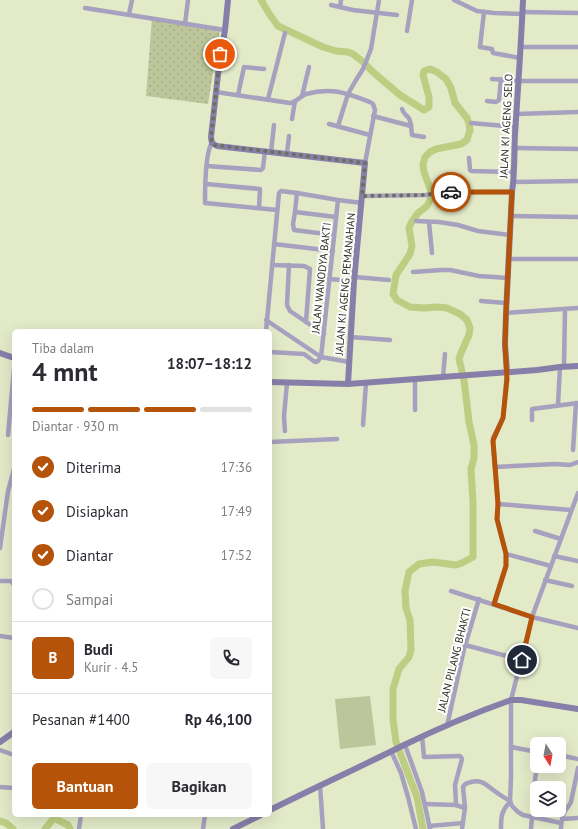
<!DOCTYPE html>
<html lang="id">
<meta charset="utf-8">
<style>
:root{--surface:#fff;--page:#f7f7f7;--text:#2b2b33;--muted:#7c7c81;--line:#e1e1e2;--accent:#b45309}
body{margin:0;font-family:"PT Sans",sans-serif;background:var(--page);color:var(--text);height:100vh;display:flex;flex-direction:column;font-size:15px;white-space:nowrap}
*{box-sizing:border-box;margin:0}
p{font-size:13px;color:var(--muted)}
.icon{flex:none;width:22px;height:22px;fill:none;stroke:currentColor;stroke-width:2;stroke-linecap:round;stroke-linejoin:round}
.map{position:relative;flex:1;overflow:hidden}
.details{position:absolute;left:12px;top:329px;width:260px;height:488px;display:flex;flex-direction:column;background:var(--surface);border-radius:6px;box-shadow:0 4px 16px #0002}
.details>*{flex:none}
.needle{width:26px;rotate:169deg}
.tools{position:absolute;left:530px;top:737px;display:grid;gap:8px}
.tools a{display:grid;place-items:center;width:36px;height:36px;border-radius:6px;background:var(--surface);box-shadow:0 4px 16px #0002;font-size:20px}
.pin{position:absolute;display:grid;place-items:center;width:34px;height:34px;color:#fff;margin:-17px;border:2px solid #fff;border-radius:50%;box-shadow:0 1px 4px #0007}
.courier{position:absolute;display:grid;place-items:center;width:40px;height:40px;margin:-20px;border:3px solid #b45309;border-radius:50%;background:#fff;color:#222;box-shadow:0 1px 5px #0007}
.overview em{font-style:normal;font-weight:800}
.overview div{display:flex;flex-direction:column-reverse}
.overview{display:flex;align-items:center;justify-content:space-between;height:68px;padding:0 20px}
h1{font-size:26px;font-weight:800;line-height:30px}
.bar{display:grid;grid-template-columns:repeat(4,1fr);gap:6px 4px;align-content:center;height:48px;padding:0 20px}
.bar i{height:5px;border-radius:3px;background:var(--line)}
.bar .active{background:var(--accent)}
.bar p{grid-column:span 4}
.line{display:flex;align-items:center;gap:10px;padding:0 20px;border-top:1px solid var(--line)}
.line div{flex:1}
.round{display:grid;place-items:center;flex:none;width:42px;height:42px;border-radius:6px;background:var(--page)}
ol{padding:0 20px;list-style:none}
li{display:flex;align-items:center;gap:12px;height:44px}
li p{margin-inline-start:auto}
li .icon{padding:4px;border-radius:50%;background:var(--accent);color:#fff;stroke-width:4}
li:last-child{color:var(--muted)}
li i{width:22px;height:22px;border:2px solid var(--line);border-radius:50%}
.action{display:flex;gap:8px;margin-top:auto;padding:8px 20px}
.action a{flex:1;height:46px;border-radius:6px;background:var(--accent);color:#fff;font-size:16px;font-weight:800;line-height:46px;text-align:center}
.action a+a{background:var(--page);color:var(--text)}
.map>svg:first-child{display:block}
.park{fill:url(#park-dots)}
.garden{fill:#bcc69a}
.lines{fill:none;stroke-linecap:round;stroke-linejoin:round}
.river{stroke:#bdcd82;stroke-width:7}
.street{stroke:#a7a0be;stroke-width:4.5}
.secondary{stroke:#887eaa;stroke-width:6}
.done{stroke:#6b705b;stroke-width:4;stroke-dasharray:0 7.2}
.route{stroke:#b45309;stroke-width:5}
.labels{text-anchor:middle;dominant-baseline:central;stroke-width:4;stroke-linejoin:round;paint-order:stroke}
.street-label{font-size:11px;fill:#2b2e21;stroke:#fff}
</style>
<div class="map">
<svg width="578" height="829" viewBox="0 0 578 829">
<defs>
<pattern id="park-dots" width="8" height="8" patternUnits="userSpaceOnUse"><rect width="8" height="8" fill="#bcc69a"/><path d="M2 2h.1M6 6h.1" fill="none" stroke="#a2aa84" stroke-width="1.8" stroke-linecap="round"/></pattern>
</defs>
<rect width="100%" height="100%" fill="#e2eac8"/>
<polygon class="park" points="152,18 220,30 208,104 146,96"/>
<polygon class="garden" points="370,696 376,745 340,749 335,699"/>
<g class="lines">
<g class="river">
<polyline points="261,0 270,15 278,26 323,47 336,51 348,52 353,54 362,61 373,72 400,95 424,110 429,107 429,97 423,75 424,71 430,69 437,72 446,79 451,88 455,103 467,118 469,124 470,130 467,140 461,144 436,149 430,152 425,157 423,164 424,172 431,191 430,200 427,206 418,213 411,223 409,228 412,246 410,254 396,275 393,294 397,300 410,307 424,308 437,307 447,308 460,314 467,320 470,328 469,335 461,353 459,359 464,380 469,422 474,445 474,458 471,469 473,502 473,557 462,563 456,565 433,562 419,564 409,572 405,591 406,608 410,620 411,650 409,657 399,669 393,689 393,719 396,742 417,797 423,829"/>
<polyline points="0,821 6,823 13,829"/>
<polyline points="45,829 54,818 68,825 70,829"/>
</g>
<g class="street">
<polyline points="454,0 477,11 494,13 522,14"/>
<polyline points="331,5 353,10 397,15"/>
<polyline points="340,7 341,0"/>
<polyline points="85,8 225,30"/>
<polyline points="484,12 480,47 492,49 493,53 520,58"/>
<polyline points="522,12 578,13"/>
<polyline points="129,14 132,0"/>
<polyline points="185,24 188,0"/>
<polyline points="407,31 412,0"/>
<polyline points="521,47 578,47"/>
<polyline points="492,79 519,81 578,81"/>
<path d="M216,92L290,103C297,102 300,96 306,94C332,87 346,93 370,102L373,104L375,110L365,163"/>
<polyline points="238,95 244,67 264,69"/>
<polyline points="302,96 309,67"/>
<polyline points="268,99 285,33"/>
<polyline points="487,101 496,102 499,100 501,79"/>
<path d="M402,109C403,113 405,114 408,117C412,122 411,129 412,135L424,137"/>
<polyline points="517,114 578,112"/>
<polyline points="373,116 411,126"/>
<polyline points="292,119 295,101"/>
<polyline points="471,123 516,127"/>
<polyline points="329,124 370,135"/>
<polyline points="338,126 348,94 356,80 363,69 371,49 379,0"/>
<path d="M212,143C205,152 205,190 205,203L277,210"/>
<polyline points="515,148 578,149"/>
<polyline points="271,152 274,125"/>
<polyline points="287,153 289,136"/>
<polyline points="469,158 470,170 471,171 513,172"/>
<polyline points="207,166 261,170 263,168 265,151"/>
<polyline points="513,182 578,181"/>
<polyline points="206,184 260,189 259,208"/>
<polyline points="297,193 295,212 293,224 294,230 334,235"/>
<polyline points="363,196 426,195 437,193 485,192 512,192"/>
<polyline points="295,212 336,217"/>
<polyline points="511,216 578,217"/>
<polyline points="416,221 439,222 458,225 478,231 510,235"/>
<polyline points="429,222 432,253"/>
<polyline points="274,244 333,251"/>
<polyline points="508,259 578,259"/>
<polyline points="272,265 304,266 310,269 306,322"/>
<polyline points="289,265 287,305 290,311 324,334"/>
<polyline points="413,272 441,270 450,270 479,276 508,278"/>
<polyline points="355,277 389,280"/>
<polyline points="329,279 354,281"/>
<polyline points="481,301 506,303"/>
<polyline points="506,313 578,308"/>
<polyline points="266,320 321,357 349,362"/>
<polyline points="266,331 279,193 281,191 297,193 338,200 362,203"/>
<polyline points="350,337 390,340"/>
<polyline points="270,352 304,354 315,362 318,361 321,357 338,200"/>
<polyline points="564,367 565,309"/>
<polyline points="443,377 445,354"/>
<polyline points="415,379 415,410"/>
<polyline points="558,405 560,367"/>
<polyline points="532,420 532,409 578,403"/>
<polyline points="363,425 366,383"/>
<polyline points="285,431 284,416 287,383"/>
<polyline points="8,435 14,369"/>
<polyline points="270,442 337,439"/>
<polyline points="573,450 576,403"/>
<polyline points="495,467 555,464 570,465 578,462"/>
<polyline points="498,504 571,510"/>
<polyline points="535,531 561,539"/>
<polyline points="0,548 8,491 14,469"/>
<polyline points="506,554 551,566"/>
<polyline points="554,556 578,561"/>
<polyline points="545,580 572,586"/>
<polyline points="0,581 11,581 14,585"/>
<polyline points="451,591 532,617 578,628"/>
<polyline points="494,604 503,575 506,566 506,554 497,519 498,504 493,443 493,438 503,418 507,372"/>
<polyline points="0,636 14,638"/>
<polyline points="465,645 522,660"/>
<polyline points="447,726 464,649 479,599"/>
<polyline points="422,736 424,757 460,756 461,757 462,759 455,785 456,805"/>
<polyline points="405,745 422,792 430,829"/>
<polyline points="511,747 537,752"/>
<polyline points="0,750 14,755"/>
<polyline points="391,751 401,773 408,797 416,829"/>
<polyline points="559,755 578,759"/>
<polyline points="320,785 323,829"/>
<polyline points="0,787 14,788"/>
<polyline points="534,787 537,766"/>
<polyline points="425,804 456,805 465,808"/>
<polyline points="562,819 578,818"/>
<polyline points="561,823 523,815 518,812 512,806 510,801 511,778 511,700 532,617 578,493"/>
<polyline points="429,826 463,823"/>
<polyline points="79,829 81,815"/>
<polyline points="203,829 205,815"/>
<path d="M462,829L465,808L463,787C465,783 467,783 471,782C483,779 487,786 496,792C500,795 505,798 510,801"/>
<path d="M501,829C501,817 501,811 510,802"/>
<polyline points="531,829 532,817"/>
<path d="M561,829C561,823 562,817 565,811C567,808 569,806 571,802L578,768"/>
</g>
<g class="secondary">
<polyline points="228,0 225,30 219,66 211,137 212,143 217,146 365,163 354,281 348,384"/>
<polyline points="0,353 14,358"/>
<path d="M507,372L505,344L506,313L512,192C515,173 514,153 515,134C518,89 521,45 523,0"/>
<polyline points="270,382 348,384 537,370 560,367 578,366"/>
<polyline points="0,742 14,732"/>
<path d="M270,810C314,788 358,768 402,746C437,729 474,713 511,700H521L578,709"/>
<polyline points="233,829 261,815"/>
</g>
</g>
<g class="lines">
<polyline class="done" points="220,54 211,137 212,143 214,145 365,163 362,196 426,195 437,193 451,192"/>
<polyline class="route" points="451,192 512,192 506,313 505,344 507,379 503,418 494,438 493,441 498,504 497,519 506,554 506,566 494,604 532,617 522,660"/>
</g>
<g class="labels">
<g class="street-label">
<text transform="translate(506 126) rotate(-87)">JALAN KI AGENG SELO</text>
<text transform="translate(321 278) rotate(-84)">JALAN WANODYA BAKTI</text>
<text transform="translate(345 284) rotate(-85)">JALAN KI AGENG PEMANAHAN</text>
<text transform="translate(454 660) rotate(-76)">JALAN PILANG BHAKTI</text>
</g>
</g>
</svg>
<div class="tools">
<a><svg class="needle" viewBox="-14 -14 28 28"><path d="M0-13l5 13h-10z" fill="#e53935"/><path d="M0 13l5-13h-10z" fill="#7c7c81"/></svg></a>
<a><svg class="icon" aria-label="layers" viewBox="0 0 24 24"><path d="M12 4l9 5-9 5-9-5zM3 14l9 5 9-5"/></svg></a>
</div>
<div class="pin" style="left:220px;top:54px;background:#ea580c"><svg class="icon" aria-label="bag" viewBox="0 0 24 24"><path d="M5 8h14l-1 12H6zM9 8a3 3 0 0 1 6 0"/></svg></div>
<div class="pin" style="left:522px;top:660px;background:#1f2937"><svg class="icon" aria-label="home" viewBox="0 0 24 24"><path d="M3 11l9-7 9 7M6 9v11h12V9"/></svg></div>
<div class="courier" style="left:451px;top:192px"><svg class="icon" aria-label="car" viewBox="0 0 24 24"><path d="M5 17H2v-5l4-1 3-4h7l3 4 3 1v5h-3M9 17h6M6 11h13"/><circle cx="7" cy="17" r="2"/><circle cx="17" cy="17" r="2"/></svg></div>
<section class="details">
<div class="overview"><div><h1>4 mnt</h1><p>Tiba dalam</p></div><em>18:07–18:12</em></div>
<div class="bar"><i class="active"></i><i class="active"></i><i class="active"></i><i></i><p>Diantar · 930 m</p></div>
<ol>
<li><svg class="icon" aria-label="check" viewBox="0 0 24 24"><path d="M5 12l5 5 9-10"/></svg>Diterima<p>17:36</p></li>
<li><svg class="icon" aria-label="check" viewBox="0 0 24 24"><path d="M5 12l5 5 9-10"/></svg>Disiapkan<p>17:49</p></li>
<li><svg class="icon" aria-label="check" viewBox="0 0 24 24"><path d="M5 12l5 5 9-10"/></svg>Diantar<p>17:52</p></li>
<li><i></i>Sampai</li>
</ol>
<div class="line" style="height:72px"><b class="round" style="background:var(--accent);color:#fff">B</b><div><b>Budi</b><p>Kurir · 4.5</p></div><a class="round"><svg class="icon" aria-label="phone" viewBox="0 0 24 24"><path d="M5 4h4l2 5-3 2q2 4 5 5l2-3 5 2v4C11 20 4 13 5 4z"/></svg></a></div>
<div class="line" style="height:52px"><div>Pesanan #1400</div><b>Rp 46,100</b></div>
<div class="action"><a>Bantuan</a><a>Bagikan</a></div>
</section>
</div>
